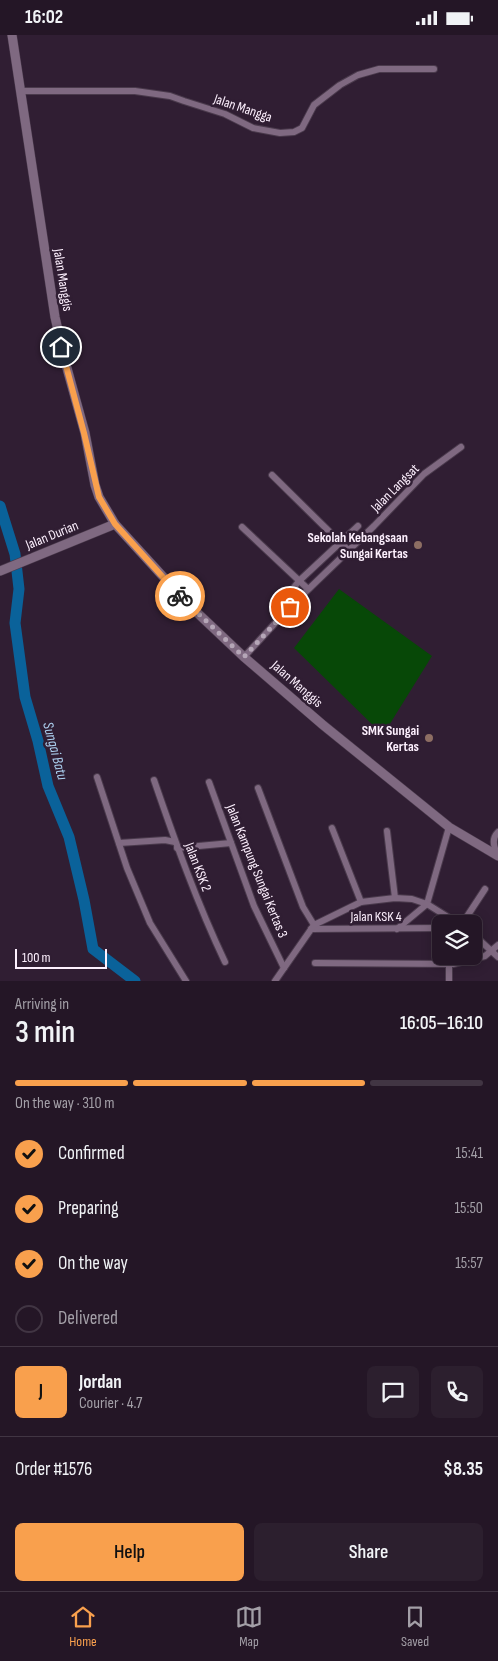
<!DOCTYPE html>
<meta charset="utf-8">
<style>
:root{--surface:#241626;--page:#2c1f2e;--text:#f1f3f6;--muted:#a39fa7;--line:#413543;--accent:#f9a04d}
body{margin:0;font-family:"Sofia Sans Condensed",sans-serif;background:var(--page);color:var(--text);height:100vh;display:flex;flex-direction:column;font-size:19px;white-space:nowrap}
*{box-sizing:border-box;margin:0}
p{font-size:16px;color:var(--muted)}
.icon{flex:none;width:28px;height:28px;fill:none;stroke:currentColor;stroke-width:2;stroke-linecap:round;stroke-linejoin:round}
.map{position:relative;height:946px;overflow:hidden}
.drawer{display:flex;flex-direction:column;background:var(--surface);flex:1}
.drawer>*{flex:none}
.tools{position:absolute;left:432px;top:880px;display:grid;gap:10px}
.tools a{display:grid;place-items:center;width:50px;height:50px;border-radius:8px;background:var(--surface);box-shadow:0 2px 12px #0003,0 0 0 1px var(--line);font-size:25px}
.scale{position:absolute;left:15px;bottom:12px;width:92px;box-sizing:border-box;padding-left:5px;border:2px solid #fdf0fe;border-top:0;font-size:14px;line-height:18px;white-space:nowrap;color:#fdf0fe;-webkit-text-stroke:4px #301e33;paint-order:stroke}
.pin{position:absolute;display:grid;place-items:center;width:42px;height:42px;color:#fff;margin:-21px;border:2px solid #fff;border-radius:50%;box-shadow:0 1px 5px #0007}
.courier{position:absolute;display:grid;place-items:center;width:50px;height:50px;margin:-25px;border:4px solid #f9a04d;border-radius:50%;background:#fff;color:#222;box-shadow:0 1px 6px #0007}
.overview em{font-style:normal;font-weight:600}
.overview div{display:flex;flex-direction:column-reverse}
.overview{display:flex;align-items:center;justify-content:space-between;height:85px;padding:0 15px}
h1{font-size:32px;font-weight:600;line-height:38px}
.bar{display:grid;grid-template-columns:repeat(4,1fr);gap:8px 5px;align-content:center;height:60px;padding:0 15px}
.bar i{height:6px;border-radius:4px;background:var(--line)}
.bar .selected{background:var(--accent)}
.bar p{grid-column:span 4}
.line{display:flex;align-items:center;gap:12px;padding:0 15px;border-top:1px solid var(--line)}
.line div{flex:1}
.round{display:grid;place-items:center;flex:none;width:52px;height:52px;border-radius:8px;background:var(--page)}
ol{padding:0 15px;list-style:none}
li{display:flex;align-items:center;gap:15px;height:55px}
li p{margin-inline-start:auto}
li .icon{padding:5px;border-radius:50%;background:var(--accent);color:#111;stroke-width:4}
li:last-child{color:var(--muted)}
li i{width:28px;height:28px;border:2px solid var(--line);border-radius:50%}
.action{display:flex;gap:10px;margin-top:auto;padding:10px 15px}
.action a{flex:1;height:58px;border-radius:8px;background:var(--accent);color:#111;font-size:20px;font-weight:600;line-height:58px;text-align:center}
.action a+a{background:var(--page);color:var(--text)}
.status{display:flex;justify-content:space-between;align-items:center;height:35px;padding:0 25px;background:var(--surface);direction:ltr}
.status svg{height:14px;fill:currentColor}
.dock{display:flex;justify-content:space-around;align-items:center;height:70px;border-top:1px solid var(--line);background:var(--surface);font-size:14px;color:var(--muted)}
.dock a{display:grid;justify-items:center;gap:2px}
.dock .selected{color:var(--accent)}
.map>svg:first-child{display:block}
.green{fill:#074807}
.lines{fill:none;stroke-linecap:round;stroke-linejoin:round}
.river{stroke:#0a629a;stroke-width:11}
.street-casing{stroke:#4a3a4c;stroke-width:8}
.secondary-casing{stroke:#4a3a4c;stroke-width:10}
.street{stroke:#7f6981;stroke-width:6}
.secondary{stroke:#7f6981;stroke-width:9}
.done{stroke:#b5a6b7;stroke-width:5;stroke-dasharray:0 9}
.route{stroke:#f9a04d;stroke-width:6}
.education-dot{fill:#8d6e63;stroke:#301e33;stroke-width:2}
.labels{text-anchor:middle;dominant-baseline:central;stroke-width:5;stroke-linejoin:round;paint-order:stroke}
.street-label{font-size:14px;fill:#fdf0fe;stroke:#301e33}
.poi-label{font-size:14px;font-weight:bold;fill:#fdf0fe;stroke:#301e33;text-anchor:end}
.water-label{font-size:15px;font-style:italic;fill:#acd0f0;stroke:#301e33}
</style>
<div class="status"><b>16:02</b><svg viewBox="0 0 49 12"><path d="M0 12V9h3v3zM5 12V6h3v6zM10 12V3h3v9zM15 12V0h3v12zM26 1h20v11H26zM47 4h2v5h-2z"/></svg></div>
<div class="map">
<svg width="498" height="946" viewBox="0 0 498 946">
<rect width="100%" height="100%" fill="#301e33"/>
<polygon class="green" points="339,554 432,621 383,700 294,613"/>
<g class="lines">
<polyline class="river" points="0,471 15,519 19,554 15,588 25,662 38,706 48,751 69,802 84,865 93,914 135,946"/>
<g class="street-casing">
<g id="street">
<polyline points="20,56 135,56 170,61 184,66 225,79 253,93 280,98 294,97 302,93 314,70 340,50 358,40 379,34 434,34"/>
<polyline points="272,440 348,515"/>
<polyline points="242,492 308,554"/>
<polyline points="278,567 283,566 299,546 358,491"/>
<polyline points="244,622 290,572 374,491 424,439 461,412"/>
<polyline points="97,742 127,833 150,888 186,946"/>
<path d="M154,745C175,806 197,868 225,927"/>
<polyline points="209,747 254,871 284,933"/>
<polyline points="258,753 303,872 314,890"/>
<polyline points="332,793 361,867"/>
<polyline points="387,796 395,863"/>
<polyline points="119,808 165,805 175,807"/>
<polyline points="177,813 231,808"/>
<path d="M498,820C494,813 491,804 498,797"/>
<polyline points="427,869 449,792"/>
<polyline points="462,889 485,854"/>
<polyline points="311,894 441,893"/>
<polyline points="397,894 427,869"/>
<polyline points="474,900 498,922"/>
<polyline points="449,921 449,946"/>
<polyline points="315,928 453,929 485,921 498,910"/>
<polyline points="275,946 314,890 361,867 395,863 412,864 427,869 459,889"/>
</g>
</g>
<g class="secondary-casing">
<g id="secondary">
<polyline points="12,0 55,282 65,326 85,398 95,450 99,462 115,489 189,570 244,622 323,690 449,792 498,821"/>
<polyline points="0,536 115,489"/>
</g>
</g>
<use href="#street" class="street"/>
<use href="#secondary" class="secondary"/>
</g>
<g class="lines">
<polyline class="done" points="180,561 244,622 290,572"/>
<polyline class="route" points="61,312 84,398 99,462 115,489 180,561"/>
</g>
<g class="education-dot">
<circle cx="418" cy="510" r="5"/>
<circle cx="429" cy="703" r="5"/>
</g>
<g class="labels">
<g class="street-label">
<text transform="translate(243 73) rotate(19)">Jalan Mangga</text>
<text transform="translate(63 245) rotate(81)">Jalan Manggis</text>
<text transform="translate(395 453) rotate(-45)">Jalan Langsat</text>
<text transform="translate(52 500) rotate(-22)">Jalan Durian</text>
<text transform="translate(297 649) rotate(41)">Jalan Manggis</text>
<text transform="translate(198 832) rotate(69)">Jalan KSK 2</text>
<text transform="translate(257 836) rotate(68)">Jalan Kampung Sungai Kertas 3</text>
<text x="376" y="881">Jalan KSK 4</text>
</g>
<g class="poi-label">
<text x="408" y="502">Sekolah Kebangsaan<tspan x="408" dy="16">Sungai Kertas</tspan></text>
<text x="419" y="695">SMK Sungai<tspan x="419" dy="16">Kertas</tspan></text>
</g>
<g class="water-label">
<text transform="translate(55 716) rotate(75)">Sungai Batu</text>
</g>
</g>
</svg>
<div class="tools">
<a><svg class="icon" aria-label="layers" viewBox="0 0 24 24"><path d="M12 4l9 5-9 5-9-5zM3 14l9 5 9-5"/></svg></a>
</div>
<div class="scale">100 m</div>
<div class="pin" style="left:290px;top:572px;background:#ea580c"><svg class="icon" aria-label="bag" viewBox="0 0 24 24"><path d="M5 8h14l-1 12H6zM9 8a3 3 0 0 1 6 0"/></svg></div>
<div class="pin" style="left:61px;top:312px;background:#1f2937"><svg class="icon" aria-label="home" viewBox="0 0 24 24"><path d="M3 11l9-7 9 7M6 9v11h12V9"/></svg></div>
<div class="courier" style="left:180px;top:561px"><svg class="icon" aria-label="bike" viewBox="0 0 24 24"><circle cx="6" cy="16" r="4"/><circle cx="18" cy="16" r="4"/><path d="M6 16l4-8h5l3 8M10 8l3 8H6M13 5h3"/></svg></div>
</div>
<section class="drawer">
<div class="overview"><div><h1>3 min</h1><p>Arriving in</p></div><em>16:05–16:10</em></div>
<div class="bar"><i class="selected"></i><i class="selected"></i><i class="selected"></i><i></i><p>On the way · 310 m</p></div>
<ol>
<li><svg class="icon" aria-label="check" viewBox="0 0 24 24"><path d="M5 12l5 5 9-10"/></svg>Confirmed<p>15:41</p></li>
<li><svg class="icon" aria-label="check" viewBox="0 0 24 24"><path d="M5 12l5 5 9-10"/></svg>Preparing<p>15:50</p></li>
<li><svg class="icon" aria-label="check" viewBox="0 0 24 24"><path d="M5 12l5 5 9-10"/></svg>On the way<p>15:57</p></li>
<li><i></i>Delivered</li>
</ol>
<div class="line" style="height:90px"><b class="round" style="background:var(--accent);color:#111">J</b><div><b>Jordan</b><p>Courier · 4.7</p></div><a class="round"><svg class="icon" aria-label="chat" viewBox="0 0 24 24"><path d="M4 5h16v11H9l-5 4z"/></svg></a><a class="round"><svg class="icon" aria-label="phone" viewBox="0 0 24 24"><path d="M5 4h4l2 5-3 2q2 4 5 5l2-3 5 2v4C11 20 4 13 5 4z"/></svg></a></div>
<div class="line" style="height:65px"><div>Order #1576</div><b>$8.35</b></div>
<div class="action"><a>Help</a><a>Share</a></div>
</section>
<nav class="dock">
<a class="selected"><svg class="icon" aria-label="home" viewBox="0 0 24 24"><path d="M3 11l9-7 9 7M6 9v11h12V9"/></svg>Home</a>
<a><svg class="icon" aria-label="map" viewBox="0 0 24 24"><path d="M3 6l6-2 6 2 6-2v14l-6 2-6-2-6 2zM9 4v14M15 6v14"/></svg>Map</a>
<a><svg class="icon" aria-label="saved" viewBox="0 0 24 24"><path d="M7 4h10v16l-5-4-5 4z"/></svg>Saved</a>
</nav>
